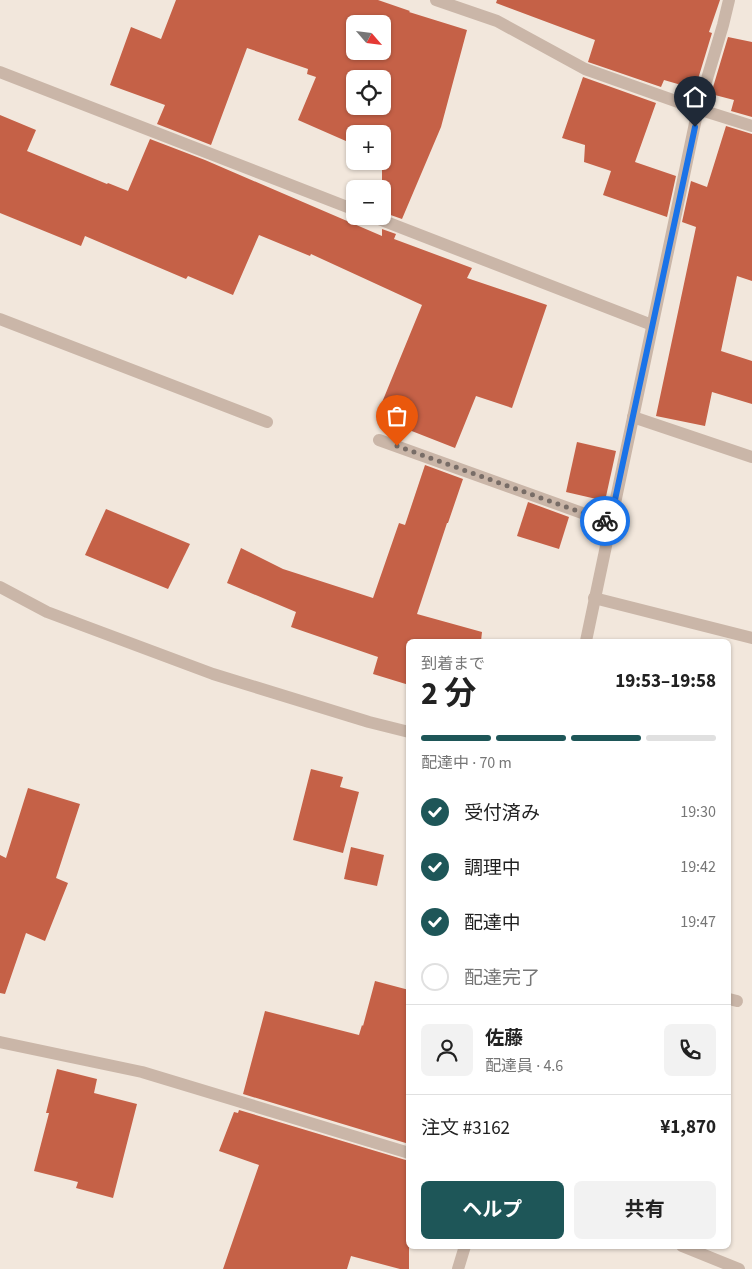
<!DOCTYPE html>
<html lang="ja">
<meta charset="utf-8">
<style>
:root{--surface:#fff;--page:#f2f2f2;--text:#222;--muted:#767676;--line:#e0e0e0;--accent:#1e5658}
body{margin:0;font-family:"Source Sans 3","Noto Sans JP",sans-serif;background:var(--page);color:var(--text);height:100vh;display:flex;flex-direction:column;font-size:19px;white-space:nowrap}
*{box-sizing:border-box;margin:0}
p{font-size:16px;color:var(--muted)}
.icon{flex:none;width:28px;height:28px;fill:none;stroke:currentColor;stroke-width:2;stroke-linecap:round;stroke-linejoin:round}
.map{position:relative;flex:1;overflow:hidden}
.side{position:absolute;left:406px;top:639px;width:325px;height:610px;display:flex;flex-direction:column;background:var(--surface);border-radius:8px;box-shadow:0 1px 4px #0004}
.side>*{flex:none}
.needle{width:32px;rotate:118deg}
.buttons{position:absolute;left:346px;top:15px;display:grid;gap:10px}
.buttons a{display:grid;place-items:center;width:45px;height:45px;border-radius:8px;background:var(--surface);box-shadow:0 1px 4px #0004;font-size:25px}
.pin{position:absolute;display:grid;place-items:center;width:42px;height:42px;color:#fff;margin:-51px -21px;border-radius:50% 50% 50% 0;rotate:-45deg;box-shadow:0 0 5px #0007}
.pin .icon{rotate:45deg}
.courier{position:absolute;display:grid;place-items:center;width:50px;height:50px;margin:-25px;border:4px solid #1a73e8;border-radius:50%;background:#fff;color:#222;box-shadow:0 1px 6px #0007}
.overview em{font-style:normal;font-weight:700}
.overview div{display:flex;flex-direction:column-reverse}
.overview{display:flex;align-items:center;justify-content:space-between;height:85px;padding:0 15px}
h1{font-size:32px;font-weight:700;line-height:38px}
.bar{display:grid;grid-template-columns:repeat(4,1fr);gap:8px 5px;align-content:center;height:60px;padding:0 15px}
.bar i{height:6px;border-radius:4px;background:var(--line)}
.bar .active{background:var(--accent)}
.bar p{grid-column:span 4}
.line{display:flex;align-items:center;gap:12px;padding:0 15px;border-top:1px solid var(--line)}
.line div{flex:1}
.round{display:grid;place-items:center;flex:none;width:52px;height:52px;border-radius:8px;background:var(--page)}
ol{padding:0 15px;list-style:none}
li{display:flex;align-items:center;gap:15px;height:55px}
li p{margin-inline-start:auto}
li .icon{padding:5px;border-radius:50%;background:var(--accent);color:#fff;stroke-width:4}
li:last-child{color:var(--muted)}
li i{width:28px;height:28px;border:2px solid var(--line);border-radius:50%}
.action{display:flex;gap:10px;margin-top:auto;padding:10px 15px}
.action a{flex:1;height:58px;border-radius:8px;background:var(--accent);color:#fff;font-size:20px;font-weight:700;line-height:58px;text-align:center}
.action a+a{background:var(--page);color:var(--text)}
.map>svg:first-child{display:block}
.building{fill:#c56147;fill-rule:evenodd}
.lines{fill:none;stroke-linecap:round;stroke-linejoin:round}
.service{stroke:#cab6a8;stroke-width:12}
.minor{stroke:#cab6a8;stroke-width:12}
.tertiary{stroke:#cab6a8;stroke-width:12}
.done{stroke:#786d67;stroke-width:5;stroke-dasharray:0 9}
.route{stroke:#1a73e8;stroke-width:6}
</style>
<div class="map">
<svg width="752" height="1269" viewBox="0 0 752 1269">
<rect width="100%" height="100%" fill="#f2e7dc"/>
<g class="building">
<path d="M176,0H378L410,11L409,12L467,30L441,127L402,219L382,212V134H355V145L298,120L316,77L307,74L308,69L247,48L211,145L157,124L165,105L110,85L131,27L161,39ZM355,24H382V51H355ZM355,79H382V106H355Z"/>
<polygon points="497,0 720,0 709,32 712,33 695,89 664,80 661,87 588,62 595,40 496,3"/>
<polygon points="728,37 752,42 752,117 731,111 734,100 711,94"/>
<polygon points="583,77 656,103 635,162 676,176 667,217 603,195 611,171 584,162 585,145 562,138"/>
<polygon points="0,115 36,130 27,151 107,184 108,183 128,191 150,139 205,160 382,236 382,229 396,234 394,239 472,268 467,278 547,305 512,408 476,396 455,448 376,417 422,305 311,254 310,256 259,235 233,295 188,276 186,279 85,236 81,246 0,213"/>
<polygon points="726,126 752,134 752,281 737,276 721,351 752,361 752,404 712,392 705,426 656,416 696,227 682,222 691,181 707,187"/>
<polygon points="577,442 616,451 605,501 566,492"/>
<polygon points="425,465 463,479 448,523 447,523 417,614 482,632 481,641 409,641 409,685 373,674 378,657 291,627 296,612 227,583 241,548 283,569 373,598 399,523 405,525"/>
<polygon points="528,502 569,517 559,549 517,536"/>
<polygon points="106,509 190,544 168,589 85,555"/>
<polygon points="311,769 343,777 340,787 359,792 343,853 293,840"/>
<polygon points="28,788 80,804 56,878 68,883 45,941 26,933 5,994 0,993 0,855 6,858"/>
<polygon points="351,847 384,855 377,886 344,879"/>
<polygon points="375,981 409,990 409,1144 243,1094 265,1011 359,1035 362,1025 363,1026"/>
<polygon points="57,1069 97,1079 94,1093 137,1104 113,1198 76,1188 78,1182 34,1171 49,1113 46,1113"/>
<polygon points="239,1110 409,1161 409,1269 400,1269 351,1256 347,1269 223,1269 259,1165 219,1151 234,1112 238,1113"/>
</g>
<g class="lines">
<g class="service">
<polyline points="0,319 267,422"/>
<polyline points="633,417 752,457"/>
<polyline points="379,440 610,523"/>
<polyline points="594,598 752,638"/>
<polyline points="729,999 737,1001"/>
</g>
<g class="minor">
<polyline points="436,0 497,21 585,69 698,109 752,126"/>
<polyline points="0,72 355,210"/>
<polyline points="371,216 652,325"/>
<polyline points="586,641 698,109 723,25 729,0"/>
<polyline points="0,1042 142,1072 409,1153"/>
<polyline points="682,1246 739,1269"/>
<polyline points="458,1269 465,1246"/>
</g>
<polyline class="tertiary" points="0,587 47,612 213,674 369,722 409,732"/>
</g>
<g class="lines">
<polyline class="done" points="397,446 605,521"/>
<polyline class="route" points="605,521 610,523 695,127"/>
</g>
</svg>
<div class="buttons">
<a><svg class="needle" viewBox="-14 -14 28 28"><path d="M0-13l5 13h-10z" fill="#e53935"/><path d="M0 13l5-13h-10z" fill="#767676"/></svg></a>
<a><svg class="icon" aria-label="locate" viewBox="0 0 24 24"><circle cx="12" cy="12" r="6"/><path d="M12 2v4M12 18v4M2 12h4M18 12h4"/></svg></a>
<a>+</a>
<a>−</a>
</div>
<div class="pin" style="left:397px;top:446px;background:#ea580c"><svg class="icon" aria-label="bag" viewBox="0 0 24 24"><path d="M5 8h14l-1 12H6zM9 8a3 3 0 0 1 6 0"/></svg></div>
<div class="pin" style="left:695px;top:127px;background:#1f2937"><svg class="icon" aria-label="home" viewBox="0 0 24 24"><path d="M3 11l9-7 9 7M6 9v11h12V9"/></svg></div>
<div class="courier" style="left:605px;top:521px"><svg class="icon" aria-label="bike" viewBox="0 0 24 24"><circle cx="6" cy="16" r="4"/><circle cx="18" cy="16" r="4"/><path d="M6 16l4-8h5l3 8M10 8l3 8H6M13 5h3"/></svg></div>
<section class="side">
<div class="overview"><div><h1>2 分</h1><p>到着まで</p></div><em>19:53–19:58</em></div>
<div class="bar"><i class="active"></i><i class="active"></i><i class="active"></i><i></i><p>配達中 · 70 m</p></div>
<ol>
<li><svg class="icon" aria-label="check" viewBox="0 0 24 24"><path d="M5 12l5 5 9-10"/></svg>受付済み<p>19:30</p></li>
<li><svg class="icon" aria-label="check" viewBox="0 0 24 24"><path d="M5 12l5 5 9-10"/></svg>調理中<p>19:42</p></li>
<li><svg class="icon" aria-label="check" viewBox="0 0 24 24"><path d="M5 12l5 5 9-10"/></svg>配達中<p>19:47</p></li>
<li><i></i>配達完了</li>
</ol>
<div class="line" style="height:90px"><a class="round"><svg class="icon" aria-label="person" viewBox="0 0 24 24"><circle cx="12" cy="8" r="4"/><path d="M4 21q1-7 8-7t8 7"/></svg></a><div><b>佐藤</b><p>配達員 · 4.6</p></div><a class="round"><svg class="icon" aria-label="phone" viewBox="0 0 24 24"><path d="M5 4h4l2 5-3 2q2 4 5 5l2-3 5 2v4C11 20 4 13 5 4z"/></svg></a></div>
<div class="line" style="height:65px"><div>注文 #3162</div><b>¥1,870</b></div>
<div class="action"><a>ヘルプ</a><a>共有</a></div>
</section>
</div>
